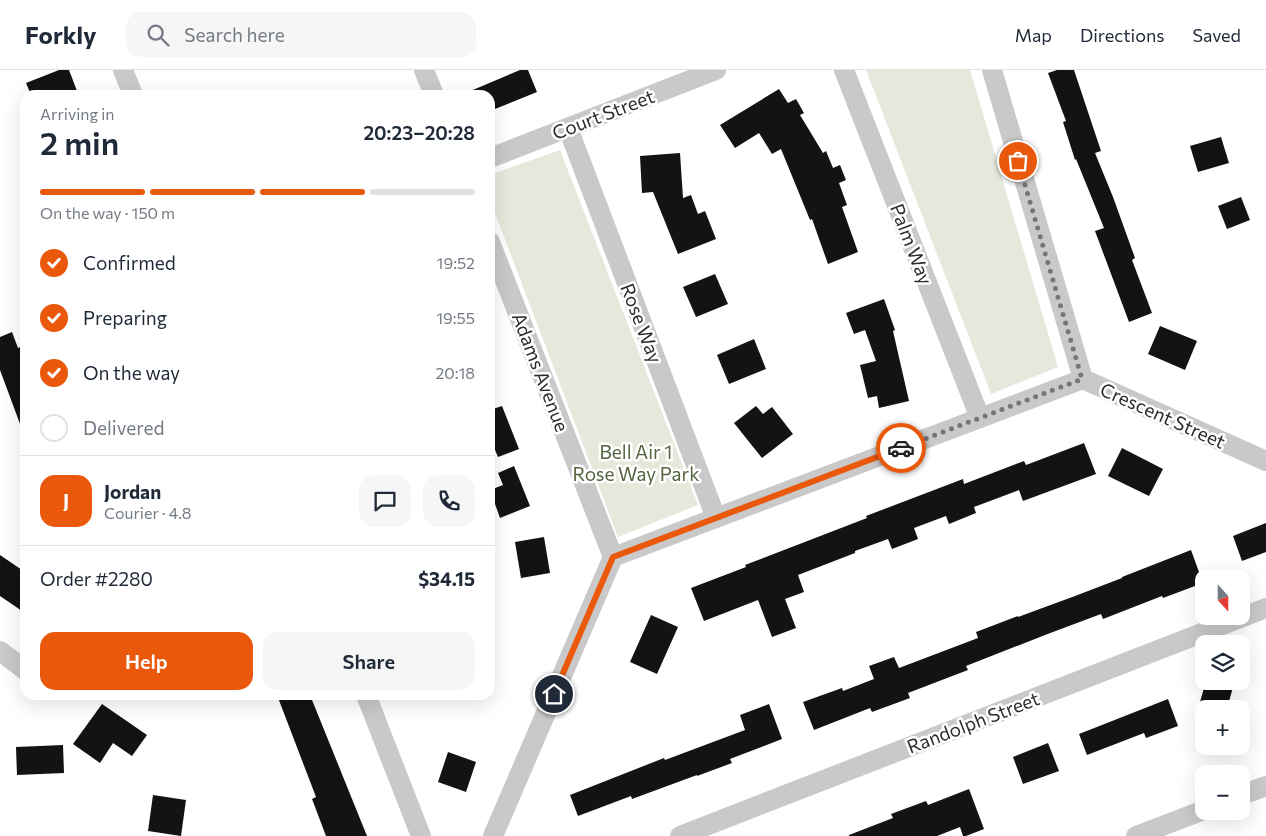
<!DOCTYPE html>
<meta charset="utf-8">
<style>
:root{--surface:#fff;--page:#f6f6f7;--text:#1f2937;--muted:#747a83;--line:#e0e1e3;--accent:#ea580c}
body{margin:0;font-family:Commissioner,sans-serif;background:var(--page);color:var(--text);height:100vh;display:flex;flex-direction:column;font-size:19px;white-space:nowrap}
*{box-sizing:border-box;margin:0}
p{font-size:16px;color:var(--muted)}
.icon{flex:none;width:28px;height:28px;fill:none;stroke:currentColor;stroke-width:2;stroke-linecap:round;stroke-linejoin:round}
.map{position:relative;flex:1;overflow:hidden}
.panel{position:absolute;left:20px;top:20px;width:475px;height:610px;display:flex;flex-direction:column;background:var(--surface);border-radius:15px;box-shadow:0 5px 20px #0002}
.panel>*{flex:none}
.needle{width:32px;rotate:159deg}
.controls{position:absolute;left:1195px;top:500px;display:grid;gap:10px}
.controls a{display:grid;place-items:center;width:55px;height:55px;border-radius:10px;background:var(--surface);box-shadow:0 5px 20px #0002;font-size:25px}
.pin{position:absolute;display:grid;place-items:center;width:42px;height:42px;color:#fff;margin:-21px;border:2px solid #fff;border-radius:50%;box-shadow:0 1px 5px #0007}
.courier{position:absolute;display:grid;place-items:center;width:50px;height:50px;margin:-25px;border:4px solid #ea580c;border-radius:50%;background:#fff;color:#222;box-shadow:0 1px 6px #0007}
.head em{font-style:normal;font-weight:600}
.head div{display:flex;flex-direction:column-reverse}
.head{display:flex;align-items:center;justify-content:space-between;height:85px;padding:0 20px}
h1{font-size:32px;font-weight:600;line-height:38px}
.bar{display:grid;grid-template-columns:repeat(4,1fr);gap:8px 5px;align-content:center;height:60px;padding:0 20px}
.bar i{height:6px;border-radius:4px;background:var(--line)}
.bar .current{background:var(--accent)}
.bar p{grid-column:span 4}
.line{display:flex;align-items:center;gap:12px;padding:0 20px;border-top:1px solid var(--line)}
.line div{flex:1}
.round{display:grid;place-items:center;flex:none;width:52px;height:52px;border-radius:15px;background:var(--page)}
ol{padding:0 20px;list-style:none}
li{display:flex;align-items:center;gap:15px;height:55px}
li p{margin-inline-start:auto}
li .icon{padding:5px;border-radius:50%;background:var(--accent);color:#fff;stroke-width:4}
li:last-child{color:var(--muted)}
li i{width:28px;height:28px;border:2px solid var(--line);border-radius:50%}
.cta{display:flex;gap:10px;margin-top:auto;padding:10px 20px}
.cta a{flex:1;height:58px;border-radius:15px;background:var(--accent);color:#fff;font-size:20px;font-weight:600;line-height:58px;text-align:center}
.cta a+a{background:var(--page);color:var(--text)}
header{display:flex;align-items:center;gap:30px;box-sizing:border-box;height:70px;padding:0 25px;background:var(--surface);border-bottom:1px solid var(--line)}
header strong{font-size:24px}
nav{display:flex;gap:28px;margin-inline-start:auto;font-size:18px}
.search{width:350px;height:45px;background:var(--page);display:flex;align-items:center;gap:12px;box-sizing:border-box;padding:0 18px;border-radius:15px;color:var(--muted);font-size:19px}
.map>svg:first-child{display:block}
.park{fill:#e4e9db}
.building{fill:#131313}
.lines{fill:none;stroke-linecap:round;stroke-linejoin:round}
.minor{stroke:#c9c9c9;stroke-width:20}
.done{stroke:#767676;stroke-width:5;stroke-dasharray:0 9}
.route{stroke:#ea580c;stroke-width:6}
.labels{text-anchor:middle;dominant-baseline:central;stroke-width:5;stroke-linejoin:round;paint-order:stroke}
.street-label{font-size:19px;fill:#2c2c2c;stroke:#fff}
.park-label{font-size:19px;fill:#55633f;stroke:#fff}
</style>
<header>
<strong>Forkly</strong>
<div class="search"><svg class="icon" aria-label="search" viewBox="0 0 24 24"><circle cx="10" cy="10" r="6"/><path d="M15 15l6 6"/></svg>Search here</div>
<nav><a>Map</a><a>Directions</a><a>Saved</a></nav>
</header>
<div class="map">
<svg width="1266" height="766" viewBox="0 0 1266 766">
<rect width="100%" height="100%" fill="#fff"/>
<g class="park">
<polygon points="866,0 970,0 1058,297 991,324"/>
<polygon points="560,80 698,435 618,467 490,130 490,105"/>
</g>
<g class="building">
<polygon points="59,0 69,0 77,21 68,25 31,25 26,13"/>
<polygon points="520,0 528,0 537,22 490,41 490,25 461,25"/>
<polygon points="1057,0 1074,0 1101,81 1095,83 1113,127 1135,188 1132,190 1152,243 1129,252 1095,161 1104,158 1076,89 1075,90 1063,52 1066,51 1048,3"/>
<polygon points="779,19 788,33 796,29 804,43 800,45 823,83 826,81 833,98 840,95 846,110 839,113 847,135 842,137 858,182 828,194 812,149 810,150 781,79 772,84 759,63 735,78 720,55"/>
<polygon points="1221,67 1229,93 1198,102 1190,76"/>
<polygon points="680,83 683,128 691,125 698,144 705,141 716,169 678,184 653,122 642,123 640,86"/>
<polygon points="1241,127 1250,150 1227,159 1218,136"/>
<polygon points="715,204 728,234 696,247 683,217"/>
<polygon points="884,229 895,260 893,261 909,331 879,338 877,326 868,328 860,295 876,291 865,260 854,264 846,243"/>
<polygon points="1160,256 1197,271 1185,300 1148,284"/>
<polygon points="12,262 18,278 25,275 25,362 23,362 0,300 0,267"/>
<polygon points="754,269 766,299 729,314 717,285"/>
<polygon points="502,336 519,379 498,387 490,368 490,340"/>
<polygon points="756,336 763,344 772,337 793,364 762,388 734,353"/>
<polygon points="1084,373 1096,404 1023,431 1019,420 974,437 976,443 949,454 946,446 914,458 918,469 892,479 888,469 855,481 855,483 798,505 804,522 785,529 796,558 772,567 758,530 704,551 691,518 746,497 745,495 867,448 866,446 963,409 964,414 1024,391 1026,395"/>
<polygon points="1122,378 1163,399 1149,426 1108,406"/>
<polygon points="514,396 530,436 500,448 490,420 503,415 498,403"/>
<polygon points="1266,453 1266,482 1242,491 1233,466"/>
<polygon points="544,467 550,503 521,508 515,472"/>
<polygon points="1191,480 1203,513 1163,528 1162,526 1103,549 1101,544 1045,565 966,596 968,600 908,623 910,628 872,642 870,638 814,660 803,632 842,618 843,621 874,609 869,596 894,587 899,598 978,568 976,562 1018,546 1018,547 1075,526 1122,508 1122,507"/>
<polygon points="0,485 25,502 25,543 0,526"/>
<polygon points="651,545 678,557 657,604 630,592"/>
<polygon points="1206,611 1213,611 1233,617 1227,639 1198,639"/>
<polygon points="277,625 310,625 367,766 326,766 312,729 316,727"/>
<polygon points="1168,629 1178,656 1146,668 1144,663 1087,685 1079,664"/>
<polygon points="102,634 147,665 132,686 113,673 100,693 73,674"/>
<polygon points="769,634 782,669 730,689 732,693 697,706 697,705 632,729 631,726 578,746 570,725 664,688 665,690 745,660 740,645"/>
<polygon points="1048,673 1059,701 1023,714 1013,687"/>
<polygon points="63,675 64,703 17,705 16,677"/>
<polygon points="448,682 476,692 466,722 438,712"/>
<polygon points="969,719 984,759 966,766 963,766 960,757 937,766 849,766 849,765 893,748 891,744 926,731 928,735"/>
<polygon points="153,725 186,730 181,766 148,761"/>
</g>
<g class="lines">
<g class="minor">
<polyline points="123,0 133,25"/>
<polyline points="424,0 434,25"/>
<polyline points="844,0 980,348"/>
<polyline points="992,0 1083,309"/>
<polyline points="568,58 716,448"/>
<polyline points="490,88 716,0"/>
<polyline points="490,172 613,487"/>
<polyline points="0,581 25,600"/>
<polyline points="366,625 421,766"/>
<polyline points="1241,725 1266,716"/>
<polyline points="493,766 613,487 1083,309 1266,391"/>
<polyline points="680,766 1266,538"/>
<polyline points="1136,766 1204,740"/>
</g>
</g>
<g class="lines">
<polyline class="done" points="901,378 1082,309 1018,91"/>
<polyline class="route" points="554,624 613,487 901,378"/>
</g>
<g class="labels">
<g class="street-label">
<text transform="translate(603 44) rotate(-21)">Court Street</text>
<text transform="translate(912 174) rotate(69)">Palm Way</text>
<text transform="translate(642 253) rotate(69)">Rose Way</text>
<text transform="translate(541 302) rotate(69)">Adams Avenue</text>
<text transform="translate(1163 345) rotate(24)">Crescent Street</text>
<text transform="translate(973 652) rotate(-21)">Randolph Street</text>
</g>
<g class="park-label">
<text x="636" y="381">Bell Air 1<tspan x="636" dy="22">Rose Way Park</tspan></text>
</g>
</g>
</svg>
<div class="controls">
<a><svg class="needle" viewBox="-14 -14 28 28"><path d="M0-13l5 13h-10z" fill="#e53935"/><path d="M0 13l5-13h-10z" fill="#747a83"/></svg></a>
<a><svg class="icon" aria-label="layers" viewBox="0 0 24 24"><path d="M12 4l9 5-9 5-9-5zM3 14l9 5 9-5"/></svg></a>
<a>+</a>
<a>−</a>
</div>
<div class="pin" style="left:1018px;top:91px;background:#ea580c"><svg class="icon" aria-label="bag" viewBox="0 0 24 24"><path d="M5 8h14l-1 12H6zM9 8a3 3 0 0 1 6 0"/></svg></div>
<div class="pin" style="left:554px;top:624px;background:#1f2937"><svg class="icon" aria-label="home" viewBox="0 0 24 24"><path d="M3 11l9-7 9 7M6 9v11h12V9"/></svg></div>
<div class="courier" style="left:901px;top:378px"><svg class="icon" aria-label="car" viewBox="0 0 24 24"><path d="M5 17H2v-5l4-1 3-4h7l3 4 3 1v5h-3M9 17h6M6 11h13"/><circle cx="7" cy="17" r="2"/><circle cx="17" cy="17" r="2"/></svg></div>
<section class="panel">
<div class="head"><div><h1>2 min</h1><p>Arriving in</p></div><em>20:23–20:28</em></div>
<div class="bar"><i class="current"></i><i class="current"></i><i class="current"></i><i></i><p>On the way · 150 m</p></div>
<ol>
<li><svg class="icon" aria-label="check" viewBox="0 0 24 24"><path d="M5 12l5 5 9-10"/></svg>Confirmed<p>19:52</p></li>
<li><svg class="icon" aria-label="check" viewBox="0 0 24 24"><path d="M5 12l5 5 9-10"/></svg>Preparing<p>19:55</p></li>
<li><svg class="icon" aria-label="check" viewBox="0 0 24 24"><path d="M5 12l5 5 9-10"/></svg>On the way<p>20:18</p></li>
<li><i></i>Delivered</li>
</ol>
<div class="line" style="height:90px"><b class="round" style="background:var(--accent);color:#fff">J</b><div><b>Jordan</b><p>Courier · 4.8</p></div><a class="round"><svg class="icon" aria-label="chat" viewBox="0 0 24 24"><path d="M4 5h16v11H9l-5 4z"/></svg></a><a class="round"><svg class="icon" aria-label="phone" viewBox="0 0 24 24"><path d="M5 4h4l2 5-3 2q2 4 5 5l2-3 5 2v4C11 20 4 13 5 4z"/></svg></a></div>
<div class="line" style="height:65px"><div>Order #2280</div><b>$34.15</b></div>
<div class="cta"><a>Help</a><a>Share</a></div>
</section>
</div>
